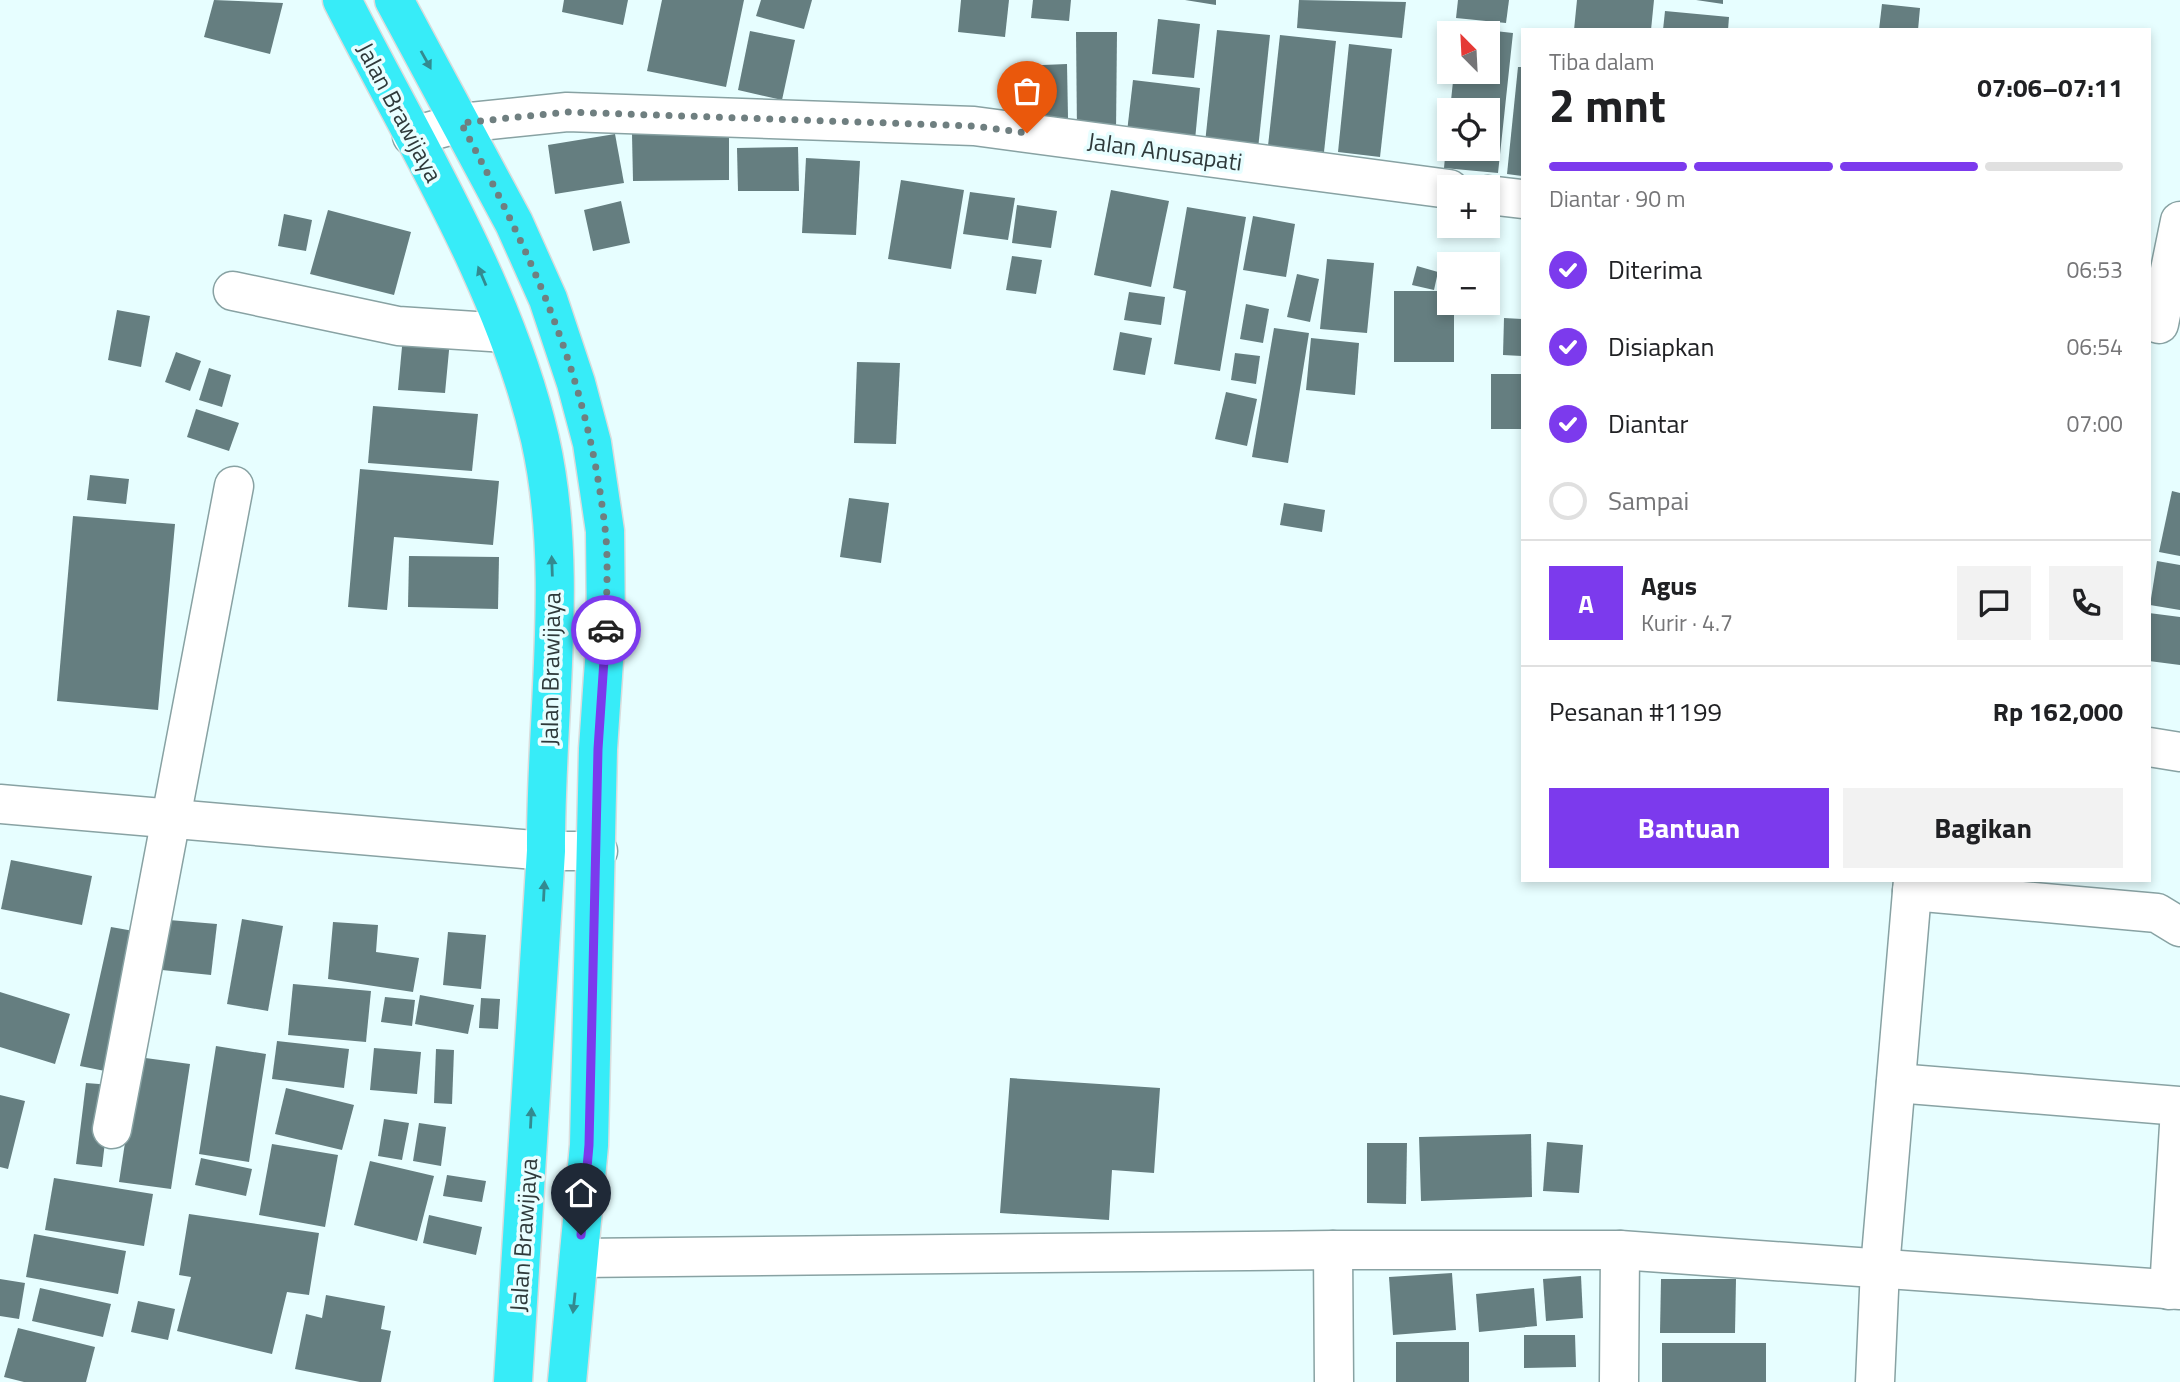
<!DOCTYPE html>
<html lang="id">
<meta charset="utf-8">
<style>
:root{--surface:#fff;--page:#f2f2f2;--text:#202124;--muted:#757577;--line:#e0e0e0;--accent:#7c3aed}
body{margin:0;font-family:"Titillium Web",sans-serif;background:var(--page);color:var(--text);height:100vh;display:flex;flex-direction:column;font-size:26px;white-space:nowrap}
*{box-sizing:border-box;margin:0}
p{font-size:23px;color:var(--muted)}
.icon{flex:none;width:38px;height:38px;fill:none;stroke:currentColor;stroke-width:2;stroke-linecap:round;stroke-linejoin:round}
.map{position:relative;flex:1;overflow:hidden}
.details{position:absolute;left:1521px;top:28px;width:630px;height:854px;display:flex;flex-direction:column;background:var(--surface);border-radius:0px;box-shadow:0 4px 10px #0003}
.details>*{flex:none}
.needle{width:46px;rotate:336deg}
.buttons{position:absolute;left:1437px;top:21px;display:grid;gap:14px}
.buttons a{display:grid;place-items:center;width:63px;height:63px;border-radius:0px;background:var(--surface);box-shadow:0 4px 10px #0003;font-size:35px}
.pin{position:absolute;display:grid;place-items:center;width:60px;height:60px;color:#fff;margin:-72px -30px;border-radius:50% 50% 50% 0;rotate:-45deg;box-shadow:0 0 7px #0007}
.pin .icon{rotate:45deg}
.courier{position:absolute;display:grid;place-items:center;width:70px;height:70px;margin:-35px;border:5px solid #7c3aed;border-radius:50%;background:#fff;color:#222;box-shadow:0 2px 9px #0007}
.summary em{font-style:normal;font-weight:700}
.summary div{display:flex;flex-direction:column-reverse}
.summary{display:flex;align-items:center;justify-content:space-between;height:119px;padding:0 28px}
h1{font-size:46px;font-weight:700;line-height:52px}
.bar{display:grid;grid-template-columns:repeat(4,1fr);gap:10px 7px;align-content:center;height:84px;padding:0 28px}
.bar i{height:9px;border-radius:5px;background:var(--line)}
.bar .active{background:var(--accent)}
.bar p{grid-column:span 4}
.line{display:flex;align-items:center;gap:18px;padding:0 28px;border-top:2px solid var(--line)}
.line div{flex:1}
.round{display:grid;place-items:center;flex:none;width:74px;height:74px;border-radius:0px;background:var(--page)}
ol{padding:0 28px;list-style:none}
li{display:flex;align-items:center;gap:21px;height:77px}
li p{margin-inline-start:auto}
li .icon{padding:7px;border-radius:50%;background:var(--accent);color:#fff;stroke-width:4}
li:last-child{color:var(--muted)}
li i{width:38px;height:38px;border:4px solid var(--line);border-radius:50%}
.primary-button{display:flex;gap:14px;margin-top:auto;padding:14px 28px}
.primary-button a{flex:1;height:80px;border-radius:0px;background:var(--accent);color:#fff;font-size:28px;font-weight:700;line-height:80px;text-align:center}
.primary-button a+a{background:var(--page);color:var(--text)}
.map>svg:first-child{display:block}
.building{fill:#657e80}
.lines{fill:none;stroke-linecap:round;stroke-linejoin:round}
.minor-casing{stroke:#88a2a3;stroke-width:41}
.highway-casing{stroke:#dadcdc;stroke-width:41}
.minor{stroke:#fff;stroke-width:38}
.highway{stroke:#37ecf8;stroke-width:38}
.oneway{fill:#338a90}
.done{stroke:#6f7f80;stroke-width:7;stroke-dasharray:0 12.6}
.route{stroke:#7c3aed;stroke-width:9}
.labels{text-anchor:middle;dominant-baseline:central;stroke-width:7;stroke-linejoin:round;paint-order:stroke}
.street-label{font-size:24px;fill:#2f3a3b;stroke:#e7feff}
</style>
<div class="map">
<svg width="2180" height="1382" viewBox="0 0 2180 1382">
<rect width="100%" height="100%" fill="#e7feff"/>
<g class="building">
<polygon points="214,0 283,3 270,54 204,37"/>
<polygon points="564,0 628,0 623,25 562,12"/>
<polygon points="662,0 744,0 726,87 647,71"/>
<polygon points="761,0 812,0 804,29 756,16"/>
<polygon points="961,0 1009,0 1005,37 958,32"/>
<polygon points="1033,0 1071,0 1069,21 1031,18"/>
<polygon points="1185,0 1216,0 1216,5"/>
<polygon points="1299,0 1406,2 1402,38 1297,28"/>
<polygon points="1458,0 1509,0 1506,23 1456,18"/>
<polygon points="1577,0 1654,0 1651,30 1574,30"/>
<polygon points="1696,0 1723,0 1723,4"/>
<polygon points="1882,4 1920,8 1918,30 1879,30"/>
<polygon points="1665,11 1729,17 1728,30 1663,30"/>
<polygon points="1158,19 1200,24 1194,78 1152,74"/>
<polygon points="1459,27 1513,33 1498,173 1444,168 1447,136 1449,149 1488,149 1488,110 1450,110 1454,72 1488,72 1488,33 1459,33"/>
<polygon points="1217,30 1270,35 1258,149 1205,143"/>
<polygon points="750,31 795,40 782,100 738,90"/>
<polygon points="1076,32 1117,32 1116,132 1077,132"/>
<polygon points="1280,35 1336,41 1324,152 1268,146"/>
<polygon points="1349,44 1392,49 1380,157 1338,152"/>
<polygon points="1067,64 1068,118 1021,120 1019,66"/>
<polygon points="1518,67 1522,67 1522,176 1507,174"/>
<polygon points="1133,80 1200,88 1195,140 1127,132"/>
<polygon points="615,134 624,183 555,194 548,145"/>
<polygon points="632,134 729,134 729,180 633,181"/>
<polygon points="798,147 799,191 738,191 737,148"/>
<polygon points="806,158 860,161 856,235 802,233"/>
<polygon points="901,180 964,190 951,269 888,259"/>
<polygon points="1111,190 1169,201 1151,287 1094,275"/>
<polygon points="970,192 1015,198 1008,240 963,234"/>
<polygon points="621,201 630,243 593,251 584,210"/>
<polygon points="1017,205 1057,211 1051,248 1012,243"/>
<polygon points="1187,207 1246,217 1220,371 1174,364 1186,291 1173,288"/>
<polygon points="328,210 411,232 394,295 310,274"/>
<polygon points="284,214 312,220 306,251 278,246"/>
<polygon points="1253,216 1295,224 1286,277 1243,270"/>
<polygon points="1012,256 1042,260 1036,294 1006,290"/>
<polygon points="1327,259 1374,263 1367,333 1320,329"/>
<polygon points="1417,266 1438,272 1434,290 1412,285"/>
<polygon points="1297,274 1319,279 1310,322 1287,317"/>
<polygon points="1394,291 1449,291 1449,303 1454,303 1454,362 1394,362"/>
<polygon points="1129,292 1165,297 1161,325 1124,320"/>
<polygon points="1246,304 1269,309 1263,343 1240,339"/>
<polygon points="117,310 150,316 141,367 108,360"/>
<polygon points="1504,318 1522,319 1522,356 1503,355"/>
<polygon points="1274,328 1309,333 1288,463 1252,457"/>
<polygon points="1120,332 1152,338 1145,375 1113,370"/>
<polygon points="403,336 450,340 445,393 398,390"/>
<polygon points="1311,338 1359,343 1355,395 1306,390"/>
<polygon points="176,352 201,361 190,391 165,382"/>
<polygon points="1235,353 1260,356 1256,384 1231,380"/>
<polygon points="857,362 900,363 896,444 854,443"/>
<polygon points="209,368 231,375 222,407 199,400"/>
<rect x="1491" y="374" width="30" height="55"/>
<polygon points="1226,392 1257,399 1247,446 1215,439"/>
<polygon points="373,406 478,414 472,471 368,463"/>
<polygon points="196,409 239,423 229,451 187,437"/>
<polygon points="360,469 499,481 493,545 394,537 387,610 348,607"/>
<polygon points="90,475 129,479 126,504 87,500"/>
<polygon points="2172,491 2180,493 2180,556 2159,552"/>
<polygon points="849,498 889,503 881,563 840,557"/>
<polygon points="1284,503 1325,510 1322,532 1280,525"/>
<polygon points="73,516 175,524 158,710 57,701"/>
<polygon points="409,556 499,557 498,609 408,607"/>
<polygon points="2157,561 2180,565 2180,610 2150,605"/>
<polygon points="2149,613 2180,617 2180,665 2149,661"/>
<polygon points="11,860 92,876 82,925 1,909"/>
<polygon points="157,919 217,924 211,975 152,969"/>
<polygon points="242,919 283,926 268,1011 227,1004"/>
<polygon points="333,922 378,925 376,952 419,958 413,992 328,979"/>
<polygon points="111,927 145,933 115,1073 80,1066"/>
<polygon points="448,932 486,935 481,989 443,985"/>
<polygon points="293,984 371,991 366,1042 288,1035"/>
<polygon points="0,992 70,1014 55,1064 0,1047"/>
<polygon points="420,995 474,1005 468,1034 415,1024"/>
<polygon points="385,997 415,1000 412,1026 381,1022"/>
<polygon points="481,998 500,999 498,1029 479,1028"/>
<polygon points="277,1041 349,1049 344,1088 272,1079"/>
<polygon points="216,1046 266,1054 249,1162 199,1154"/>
<polygon points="374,1048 421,1052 417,1094 370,1090"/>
<polygon points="436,1049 454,1050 452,1104 434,1103"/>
<polygon points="138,1057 190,1064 171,1189 119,1182"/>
<polygon points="1010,1078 1160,1088 1154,1173 1112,1170 1109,1220 1000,1213"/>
<polygon points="86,1083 112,1085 102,1167 76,1164"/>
<polygon points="286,1088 354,1105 342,1150 275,1134"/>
<polygon points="0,1095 25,1101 8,1169 0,1167"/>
<polygon points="384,1119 409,1123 402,1160 378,1156"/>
<polygon points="419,1123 446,1127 441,1166 413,1161"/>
<polygon points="1531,1134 1532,1197 1421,1201 1419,1137"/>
<polygon points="1547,1142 1583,1145 1579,1193 1543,1191"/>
<polygon points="1367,1143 1407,1143 1406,1204 1367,1203"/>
<polygon points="272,1144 338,1155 325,1227 259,1215"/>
<polygon points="201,1158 252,1169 246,1196 195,1185"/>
<polygon points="370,1161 434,1176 417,1241 354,1225"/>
<polygon points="447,1175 486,1181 482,1202 443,1196"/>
<polygon points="54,1178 153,1194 144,1246 45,1230"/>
<polygon points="189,1214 319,1233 309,1295 287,1292 272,1354 177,1331 191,1277 179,1275"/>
<polygon points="429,1215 482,1227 476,1255 423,1243"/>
<polygon points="34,1234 126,1251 118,1294 26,1277"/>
<polygon points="1452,1273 1456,1330 1393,1335 1389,1277"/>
<polygon points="1581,1276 1583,1318 1546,1321 1543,1279"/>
<polygon points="0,1279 25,1283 19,1319 0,1316"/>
<polygon points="1661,1279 1736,1279 1735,1333 1660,1333"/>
<polygon points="40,1288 111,1304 103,1337 32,1321"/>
<polygon points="1534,1288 1537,1326 1479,1332 1476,1294"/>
<polygon points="326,1295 385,1306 381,1329 391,1331 381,1382 360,1382 295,1369 306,1314 322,1318"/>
<polygon points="138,1301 175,1309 168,1340 131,1332"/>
<polygon points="18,1328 95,1347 86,1382 24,1382 4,1377"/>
<polygon points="1524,1335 1575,1335 1576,1367 1524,1368"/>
<rect x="1396" y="1342" width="73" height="40"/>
<rect x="1662" y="1343" width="104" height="39"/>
</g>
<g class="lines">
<g class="minor-casing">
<g id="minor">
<polyline points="412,136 461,123 567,112 974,126 1449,189"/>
<polyline points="1488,195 1522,199"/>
<polyline points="233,291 398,326 506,333"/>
<polyline points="2159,324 2180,221"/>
<polyline points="2149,747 2180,752"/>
<polyline points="0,804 546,851 598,851"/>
<polyline points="1912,891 2157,913 2180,927"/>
<polyline points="1896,1083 2180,1106"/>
<polyline points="112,1129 234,486"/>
<polyline points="1333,1250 1334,1382"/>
<polyline points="579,1258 1333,1250 1620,1250 2180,1290"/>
<polyline points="2169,1290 2180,1109"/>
<polyline points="1619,1382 1620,1250"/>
<polyline points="1875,1382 1880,1268 1913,880"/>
</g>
</g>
<g class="highway-casing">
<g id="highway">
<path d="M342,0C413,140 504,284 540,439C570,572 545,715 546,851L513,1382"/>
<polyline points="394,0 514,223 548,299 576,383 592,443 605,531 606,632 598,749 589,1145 567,1382"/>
</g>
</g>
<use href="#minor" class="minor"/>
<use href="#highway" class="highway"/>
</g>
<defs><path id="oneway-solid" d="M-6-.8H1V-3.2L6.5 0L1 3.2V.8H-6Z" transform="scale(1.75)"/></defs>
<g class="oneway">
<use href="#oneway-solid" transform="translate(426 60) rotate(61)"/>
<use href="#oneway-solid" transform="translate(482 276) rotate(-113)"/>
<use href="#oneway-solid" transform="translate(552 566) rotate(-92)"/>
<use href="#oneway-solid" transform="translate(544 891) rotate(-87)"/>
<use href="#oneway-solid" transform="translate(531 1118) rotate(-87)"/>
<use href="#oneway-solid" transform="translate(574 1303) rotate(96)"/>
</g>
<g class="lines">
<path class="done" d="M606,630C606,596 609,561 605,528C587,373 533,258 461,123L567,112L974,126L1027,133"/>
<polyline class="route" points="581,1235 589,1145 598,749 606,630"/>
</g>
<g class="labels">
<g class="street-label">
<text transform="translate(400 112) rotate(62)">Jalan Brawijaya</text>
<text transform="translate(1165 151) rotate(8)">Jalan Anusapati</text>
<text transform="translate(550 669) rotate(-89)">Jalan Brawijaya</text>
<text transform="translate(523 1235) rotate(-86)">Jalan Brawijaya</text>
</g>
</g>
</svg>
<div class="buttons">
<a><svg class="needle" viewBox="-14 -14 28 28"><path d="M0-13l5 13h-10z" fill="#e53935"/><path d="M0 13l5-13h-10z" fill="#757577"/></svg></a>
<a><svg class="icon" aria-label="locate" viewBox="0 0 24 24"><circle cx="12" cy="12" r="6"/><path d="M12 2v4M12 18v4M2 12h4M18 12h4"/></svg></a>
<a>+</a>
<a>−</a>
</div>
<div class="pin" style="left:1027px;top:133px;background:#ea580c"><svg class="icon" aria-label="bag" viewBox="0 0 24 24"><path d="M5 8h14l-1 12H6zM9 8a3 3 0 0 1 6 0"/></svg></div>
<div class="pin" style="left:581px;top:1235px;background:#1f2937"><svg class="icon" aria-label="home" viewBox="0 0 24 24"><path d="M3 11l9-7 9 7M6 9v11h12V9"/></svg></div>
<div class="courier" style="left:606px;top:630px"><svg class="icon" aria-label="car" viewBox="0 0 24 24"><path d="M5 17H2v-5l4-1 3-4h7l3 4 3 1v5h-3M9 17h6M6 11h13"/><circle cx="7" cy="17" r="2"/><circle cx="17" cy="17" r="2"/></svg></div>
<section class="details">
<div class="summary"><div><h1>2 mnt</h1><p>Tiba dalam</p></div><em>07:06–07:11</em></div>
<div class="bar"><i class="active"></i><i class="active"></i><i class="active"></i><i></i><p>Diantar · 90 m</p></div>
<ol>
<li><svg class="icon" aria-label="check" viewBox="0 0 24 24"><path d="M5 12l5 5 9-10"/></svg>Diterima<p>06:53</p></li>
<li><svg class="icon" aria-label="check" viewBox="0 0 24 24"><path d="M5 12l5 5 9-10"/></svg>Disiapkan<p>06:54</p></li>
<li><svg class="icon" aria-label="check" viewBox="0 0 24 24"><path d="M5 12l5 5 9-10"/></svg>Diantar<p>07:00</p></li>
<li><i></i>Sampai</li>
</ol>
<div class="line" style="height:126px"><b class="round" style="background:var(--accent);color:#fff">A</b><div><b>Agus</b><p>Kurir · 4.7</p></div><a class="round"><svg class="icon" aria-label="chat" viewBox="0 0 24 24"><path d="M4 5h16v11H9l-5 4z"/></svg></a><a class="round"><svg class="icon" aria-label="phone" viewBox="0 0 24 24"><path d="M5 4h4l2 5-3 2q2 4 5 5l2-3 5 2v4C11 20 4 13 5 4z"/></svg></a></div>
<div class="line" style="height:91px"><div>Pesanan #1199</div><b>Rp 162,000</b></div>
<div class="primary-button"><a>Bantuan</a><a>Bagikan</a></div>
</section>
</div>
